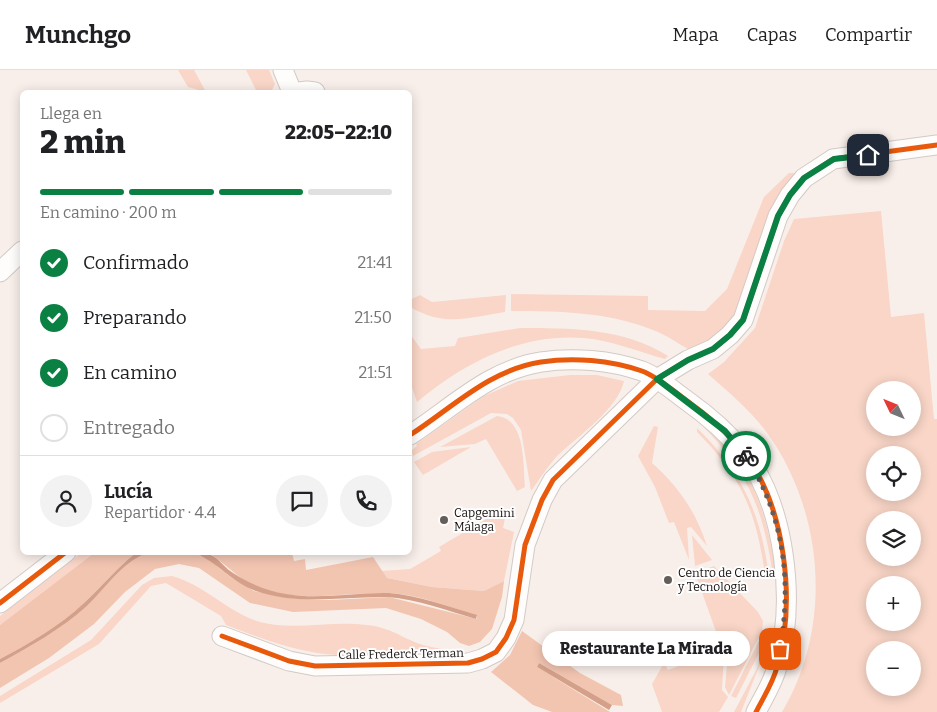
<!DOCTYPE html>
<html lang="es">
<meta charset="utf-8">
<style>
:root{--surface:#fff;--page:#f2f2f2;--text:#202124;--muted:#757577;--line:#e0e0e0;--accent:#0b8043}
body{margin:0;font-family:Bitter,serif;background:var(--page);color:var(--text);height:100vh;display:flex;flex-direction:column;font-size:19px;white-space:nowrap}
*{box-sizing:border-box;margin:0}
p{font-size:16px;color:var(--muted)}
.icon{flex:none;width:28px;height:28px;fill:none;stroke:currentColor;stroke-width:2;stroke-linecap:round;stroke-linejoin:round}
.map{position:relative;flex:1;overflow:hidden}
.drawer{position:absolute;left:20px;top:20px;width:392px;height:465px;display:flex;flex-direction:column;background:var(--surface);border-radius:8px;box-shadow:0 2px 12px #0003}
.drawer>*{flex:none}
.needle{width:32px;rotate:313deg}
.buttons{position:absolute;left:866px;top:311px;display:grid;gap:10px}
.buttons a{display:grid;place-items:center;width:55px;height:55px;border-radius:50%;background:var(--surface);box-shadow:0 2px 12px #0003;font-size:25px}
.pin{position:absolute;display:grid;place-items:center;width:42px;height:42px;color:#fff;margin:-21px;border-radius:10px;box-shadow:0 2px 8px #0006}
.courier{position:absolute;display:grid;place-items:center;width:50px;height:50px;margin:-25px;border:4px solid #0b8043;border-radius:50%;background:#fff;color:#222;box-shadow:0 1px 6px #0007}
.bubble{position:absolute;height:35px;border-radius:18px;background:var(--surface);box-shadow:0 2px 12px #0003;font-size:16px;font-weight:800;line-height:35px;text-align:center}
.overview em{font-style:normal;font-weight:800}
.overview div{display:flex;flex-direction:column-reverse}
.overview{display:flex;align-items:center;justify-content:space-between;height:85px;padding:0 20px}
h1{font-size:32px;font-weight:800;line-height:38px}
.bar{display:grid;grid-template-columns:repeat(4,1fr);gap:8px 5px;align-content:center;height:60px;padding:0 20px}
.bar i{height:6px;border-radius:4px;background:var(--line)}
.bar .active{background:var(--accent)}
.bar p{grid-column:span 4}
.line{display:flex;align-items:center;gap:12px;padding:0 20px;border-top:1px solid var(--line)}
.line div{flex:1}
.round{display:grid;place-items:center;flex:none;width:52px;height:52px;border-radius:26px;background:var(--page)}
ol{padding:0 20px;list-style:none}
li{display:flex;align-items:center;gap:15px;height:55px}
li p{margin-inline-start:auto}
li .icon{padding:5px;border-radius:50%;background:var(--accent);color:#fff;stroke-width:4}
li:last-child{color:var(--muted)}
li i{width:28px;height:28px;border:2px solid var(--line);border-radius:50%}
header{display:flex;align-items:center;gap:30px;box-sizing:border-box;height:70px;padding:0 25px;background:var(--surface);border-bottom:1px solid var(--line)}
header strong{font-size:24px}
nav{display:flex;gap:28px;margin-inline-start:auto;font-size:18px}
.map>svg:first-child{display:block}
.green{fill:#f9d6c7;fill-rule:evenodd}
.forest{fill:#f2c5b1}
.water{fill:#d5a089}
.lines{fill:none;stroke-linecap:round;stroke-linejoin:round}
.minor-casing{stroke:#d2cac6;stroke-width:21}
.minor{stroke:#fefdfc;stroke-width:19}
.cycleway-casing{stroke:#fefefe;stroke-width:8}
.cycleway{stroke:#e8590c;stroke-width:5}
.done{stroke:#645d5a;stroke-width:5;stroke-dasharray:0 9}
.route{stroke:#0b8043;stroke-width:6}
.poi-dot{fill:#645d5a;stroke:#fefefe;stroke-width:2}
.labels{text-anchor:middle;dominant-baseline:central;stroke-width:4;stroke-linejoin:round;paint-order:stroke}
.poi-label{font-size:12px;fill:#140e0c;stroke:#fefefe;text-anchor:start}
.street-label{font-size:12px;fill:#140e0c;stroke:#fefefe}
</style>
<header>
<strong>Munchgo</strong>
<nav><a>Mapa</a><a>Capas</a><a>Compartir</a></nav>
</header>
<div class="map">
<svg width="937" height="642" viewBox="0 0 937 642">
<rect width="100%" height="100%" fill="#f9efea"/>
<g class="green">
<polygon points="178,0 194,0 206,22 188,17"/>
<polygon points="246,0 269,0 275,14 271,22 257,22"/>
<path d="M789,103H798L736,246C723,263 711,274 690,280C680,275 671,268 660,263C613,242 562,241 511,241V224L648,226V240L705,241L727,219L764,127Z"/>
<path d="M881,141L891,247L924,243L934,349H937V642H782C831,560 825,452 774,373C757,346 732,325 708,304L724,292L755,258L784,171L794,149ZM875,320H912V358H875ZM875,385H912V422H875ZM875,450H912V488H875ZM875,515H912V552H875ZM875,580H912V618H875Z"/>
<path d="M420,225L432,232L506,225L505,242C467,248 445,257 410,237V230Z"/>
<path d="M520,258C570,258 624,258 668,286L665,289C639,282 611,270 584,268C520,263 464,293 417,332L410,312V264L421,279L455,276L458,268Z"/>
<path d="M570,305H597L624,311C618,339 578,366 557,386C547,397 540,409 531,421L521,360L513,348L507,344L491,343L413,386L410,378L412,380L417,376L416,374L484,326L518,311Z"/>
<path d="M497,346C526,349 523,394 525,417L517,421L486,369L475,374L440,377Z"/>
<path d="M701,354H704C717,368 731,381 742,397C762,428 770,468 777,503L773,506C763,438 749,404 701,354Z"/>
<path d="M654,356L658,357L652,393C679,417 696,442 707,476L691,457L687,458L689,490L674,452L669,453L655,417L638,386Z"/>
<path d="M697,358C743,403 761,444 769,507L765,504C756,442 742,407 697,362Z"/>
<polygon points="471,377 423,405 414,392 432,382"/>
<polygon points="493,445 505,448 503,458 514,462 504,511 484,521 432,517 387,508 381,501 410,499 441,481 439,477"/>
<polygon points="692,465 712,490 695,496"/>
<polygon points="81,483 94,483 0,555 0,546"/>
<polygon points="714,496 758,542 763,551 762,561 729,625 725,617 728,585 723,581 695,503"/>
<path d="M172,506C205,515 227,542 260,552C295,561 332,550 367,555C391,558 397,565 417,573C427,577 440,578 451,581C409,583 366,588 325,584C290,580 258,567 226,555L221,546L166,513L151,516L99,574L0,633V626L91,570L142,515L154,508Z"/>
<polygon points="764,561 762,577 736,628 731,626"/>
<polygon points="710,583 724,584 722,620 728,627 719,642 662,642 652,614 664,593 668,600 689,592 695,594"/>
<polygon points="762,589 741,642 734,642"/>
</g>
<g class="forest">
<path d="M94,483H136C116,498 102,517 84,533C58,557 30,573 0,589V555Z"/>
<path d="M147,483H195L207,488L228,505L254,521L287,528L329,530L389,527L477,549V546C449,537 418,524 388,523C345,522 296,534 255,516C237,508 225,493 209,483H292L294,491L305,489L306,500L373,487L387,508L432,517L484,521L504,511L502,527L492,559L480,572L469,576L460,573L447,562L421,549L386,538L293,542L250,533L199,498L179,494L155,499L125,522L94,554L49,588L0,618V593C31,576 60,560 87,536C106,518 121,493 147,483Z"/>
<polygon points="522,561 580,603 621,625 623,636 612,635 539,593 537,597 610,642 552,642 533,635 491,602 510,585"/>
</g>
<g class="water">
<path d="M136,483H147C121,493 106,518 87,536C60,560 31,576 0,593V589C30,573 58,557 84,533C102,517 116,498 136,483Z"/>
<path d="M195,483C218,482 217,492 233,503C250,514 267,521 286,524C320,530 355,522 389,523C418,525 449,537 477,545L476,549C448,541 417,529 388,527C343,526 299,536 256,521C233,513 217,492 195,483Z"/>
<polygon points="539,593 612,635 609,640 537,597"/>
</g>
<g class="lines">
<g class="minor-casing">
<g id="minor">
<polyline points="283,0 292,22"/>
<polyline points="298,22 307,21 315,22"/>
<polyline points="0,202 22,181"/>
<path d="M410,365C452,338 489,300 541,292C573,287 610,290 642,301C658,307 672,320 686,330C707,345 728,363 744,383C786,437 796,533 777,597C773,613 763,628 756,642"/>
<polyline points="0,533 66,482"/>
<polyline points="222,566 289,591 315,596 468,593 482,589 496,582 506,568 514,550 525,475 542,430 553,410 657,309 688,290 713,279 730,265 743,250 778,146 790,125 804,108 833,89 937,75"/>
</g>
</g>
<use href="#minor" class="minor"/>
<g class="cycleway-casing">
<g id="cycleway">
<path d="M410,365C452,338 489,300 541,292C573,287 610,290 642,301C658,307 672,320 686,330C707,345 728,363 744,383C786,437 796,533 777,597C773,613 763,628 756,642"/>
<polyline points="0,533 66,482"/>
<polyline points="222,566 289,591 315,596 468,593 482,589 496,582 506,568 514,550 525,475 542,430 553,410 657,309 688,290 713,279 730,265 743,250 778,146 790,125 804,108 833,89 937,75"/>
</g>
</g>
<use href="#cycleway" class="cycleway"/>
</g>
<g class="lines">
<path class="done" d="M746,386C784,447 792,509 780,579"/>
<polyline class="route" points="746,386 725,361 657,309 688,290 713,279 730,265 743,250 778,146 790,125 804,108 834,89 868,85"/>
</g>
<g class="poi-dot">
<circle cx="444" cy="450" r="5"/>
<circle cx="668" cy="510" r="5"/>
</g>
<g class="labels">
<g class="poi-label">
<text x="454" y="443">Capgemini<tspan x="454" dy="14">Málaga</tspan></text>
<text x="678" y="503">Centro de Ciencia<tspan x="678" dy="14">y Tecnología</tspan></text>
</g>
<g class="street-label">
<text transform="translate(401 584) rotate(-1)">Calle Frederck Terman</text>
</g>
</g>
</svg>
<div class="buttons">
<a><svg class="needle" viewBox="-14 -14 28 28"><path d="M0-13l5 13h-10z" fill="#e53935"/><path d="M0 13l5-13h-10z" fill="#757577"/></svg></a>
<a><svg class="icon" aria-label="locate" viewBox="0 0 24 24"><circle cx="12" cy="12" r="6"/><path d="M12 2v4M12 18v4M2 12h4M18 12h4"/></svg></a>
<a><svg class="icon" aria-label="layers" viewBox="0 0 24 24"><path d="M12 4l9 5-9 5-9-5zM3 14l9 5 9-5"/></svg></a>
<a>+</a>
<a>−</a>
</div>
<div class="pin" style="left:780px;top:579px;background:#ea580c"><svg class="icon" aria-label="bag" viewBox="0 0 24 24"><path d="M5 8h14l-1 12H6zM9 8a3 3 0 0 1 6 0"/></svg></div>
<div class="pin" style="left:868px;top:85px;background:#1f2937"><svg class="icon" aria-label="home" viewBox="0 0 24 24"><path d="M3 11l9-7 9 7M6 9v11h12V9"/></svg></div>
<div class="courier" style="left:746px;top:386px"><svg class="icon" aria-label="bike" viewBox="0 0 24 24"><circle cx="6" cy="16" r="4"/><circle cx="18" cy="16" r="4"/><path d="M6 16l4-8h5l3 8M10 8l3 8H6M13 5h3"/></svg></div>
<div class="bubble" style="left:542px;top:561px;width:208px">Restaurante La Mirada</div>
<section class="drawer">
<div class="overview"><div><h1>2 min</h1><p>Llega en</p></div><em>22:05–22:10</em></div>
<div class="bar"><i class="active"></i><i class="active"></i><i class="active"></i><i></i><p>En camino · 200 m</p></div>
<ol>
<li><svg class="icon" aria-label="check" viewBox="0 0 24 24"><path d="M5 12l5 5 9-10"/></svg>Confirmado<p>21:41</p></li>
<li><svg class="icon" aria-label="check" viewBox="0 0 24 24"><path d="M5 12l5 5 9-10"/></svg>Preparando<p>21:50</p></li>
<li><svg class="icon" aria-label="check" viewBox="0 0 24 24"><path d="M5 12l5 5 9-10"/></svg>En camino<p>21:51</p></li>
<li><i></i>Entregado</li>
</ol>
<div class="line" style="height:90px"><a class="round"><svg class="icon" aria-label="person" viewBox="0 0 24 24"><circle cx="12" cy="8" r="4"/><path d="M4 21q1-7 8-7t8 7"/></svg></a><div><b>Lucía</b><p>Repartidor · 4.4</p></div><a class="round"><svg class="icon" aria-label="chat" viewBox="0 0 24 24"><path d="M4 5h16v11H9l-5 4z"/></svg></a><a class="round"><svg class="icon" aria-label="phone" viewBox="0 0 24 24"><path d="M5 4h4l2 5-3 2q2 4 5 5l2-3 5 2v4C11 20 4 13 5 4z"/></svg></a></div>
</section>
</div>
